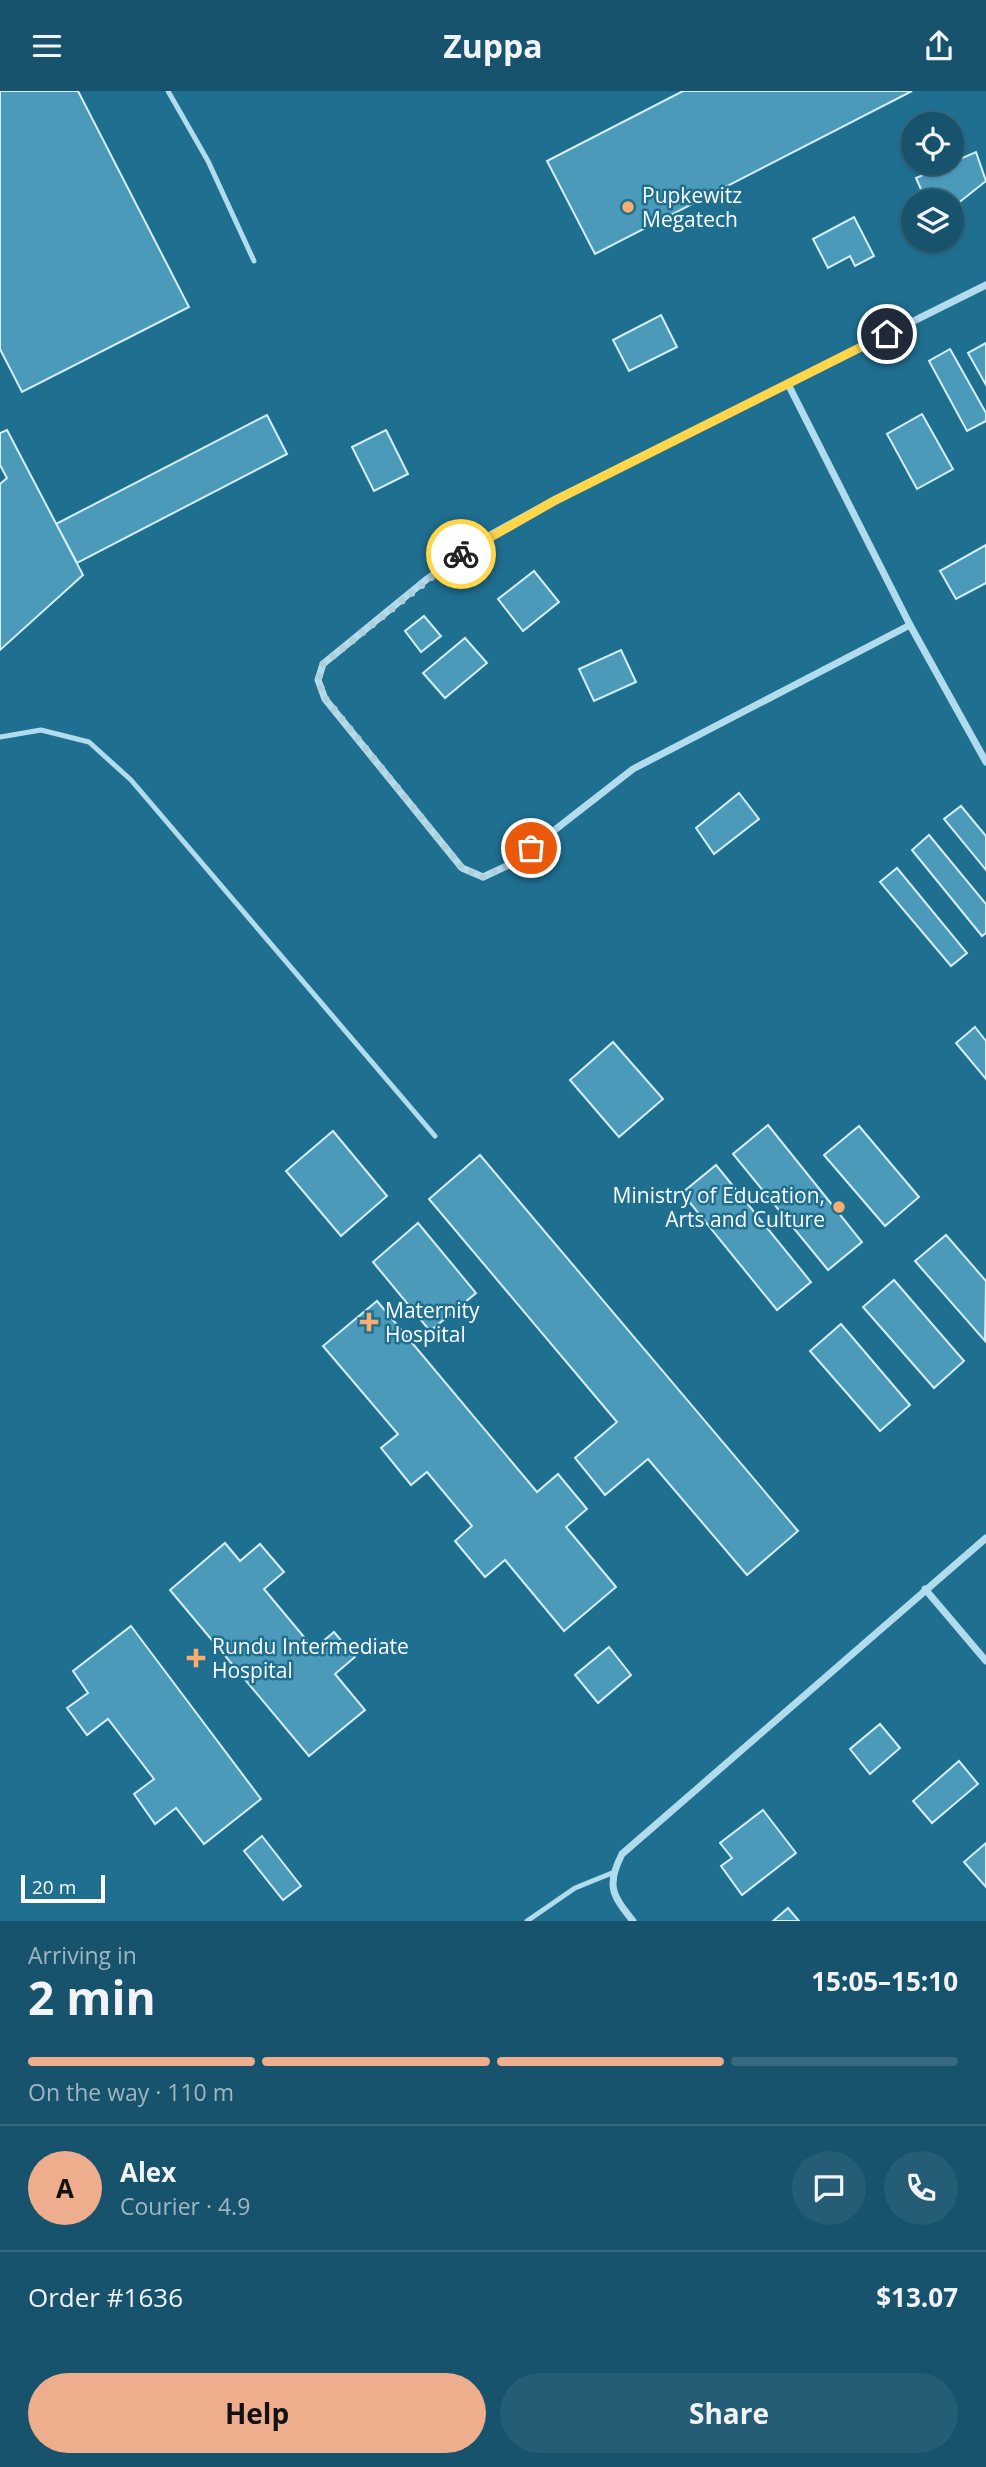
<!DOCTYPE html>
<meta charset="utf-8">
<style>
:root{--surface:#17536d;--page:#245d75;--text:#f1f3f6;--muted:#9eb6c2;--line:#366980;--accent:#eead8d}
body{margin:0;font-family:"Open Sans",sans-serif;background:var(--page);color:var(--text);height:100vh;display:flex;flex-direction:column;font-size:26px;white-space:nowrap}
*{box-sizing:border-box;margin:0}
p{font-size:23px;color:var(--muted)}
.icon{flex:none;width:38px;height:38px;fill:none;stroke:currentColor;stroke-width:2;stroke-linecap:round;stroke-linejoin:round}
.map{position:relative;height:1830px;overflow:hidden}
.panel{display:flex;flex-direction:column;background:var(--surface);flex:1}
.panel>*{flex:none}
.controls{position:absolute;left:901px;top:21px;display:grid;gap:14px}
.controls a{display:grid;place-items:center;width:63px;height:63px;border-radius:50%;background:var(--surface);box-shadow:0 2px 5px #0004,0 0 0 2px var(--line);font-size:35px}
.scale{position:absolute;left:21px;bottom:18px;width:84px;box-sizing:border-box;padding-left:7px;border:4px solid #fff;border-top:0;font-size:19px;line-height:24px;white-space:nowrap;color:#fff;-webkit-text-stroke:5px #1f6f91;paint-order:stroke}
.pin{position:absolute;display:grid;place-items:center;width:60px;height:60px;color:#fff;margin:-30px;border:4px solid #fff;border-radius:50%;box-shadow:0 2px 7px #0007}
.courier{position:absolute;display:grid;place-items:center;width:70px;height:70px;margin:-35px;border:5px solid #ffd54a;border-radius:50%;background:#fff;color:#222;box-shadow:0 2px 9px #0007}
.head em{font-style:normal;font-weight:700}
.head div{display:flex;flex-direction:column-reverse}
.head{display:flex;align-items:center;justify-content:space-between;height:119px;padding:0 28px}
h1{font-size:46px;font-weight:700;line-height:52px}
.bar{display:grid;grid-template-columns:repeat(4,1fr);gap:10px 7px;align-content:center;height:84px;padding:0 28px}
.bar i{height:9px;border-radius:5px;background:var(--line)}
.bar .on{background:var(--accent)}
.bar p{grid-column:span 4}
.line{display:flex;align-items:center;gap:18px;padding:0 28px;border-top:2px solid var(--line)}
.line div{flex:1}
.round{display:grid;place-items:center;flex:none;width:74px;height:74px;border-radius:37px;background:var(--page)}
.action{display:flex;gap:14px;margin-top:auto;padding:14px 28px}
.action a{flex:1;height:80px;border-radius:42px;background:var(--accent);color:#111;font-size:28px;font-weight:700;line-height:80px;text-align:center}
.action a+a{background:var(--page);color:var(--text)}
header{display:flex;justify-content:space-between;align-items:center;height:91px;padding:0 28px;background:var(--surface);font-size:32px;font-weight:700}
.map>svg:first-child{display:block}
.building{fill:#4c9ab9;stroke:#d5effa;stroke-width:2}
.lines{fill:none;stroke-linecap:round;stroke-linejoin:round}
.lane{stroke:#b0dced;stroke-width:5}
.street{stroke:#b0dced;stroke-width:7}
.done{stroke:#b1cdd8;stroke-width:7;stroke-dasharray:0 12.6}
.route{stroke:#ffd54a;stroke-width:9}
.poi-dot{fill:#fbad70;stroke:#1f6f91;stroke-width:2.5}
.labels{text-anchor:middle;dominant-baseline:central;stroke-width:5;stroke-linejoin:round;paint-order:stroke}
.poi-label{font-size:21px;fill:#fff;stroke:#1f6f91;text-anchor:start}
</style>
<header><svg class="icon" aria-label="menu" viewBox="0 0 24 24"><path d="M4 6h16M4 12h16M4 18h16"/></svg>Zuppa<svg class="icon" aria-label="share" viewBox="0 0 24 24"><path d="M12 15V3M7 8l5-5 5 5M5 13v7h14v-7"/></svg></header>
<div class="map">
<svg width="986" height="1830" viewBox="0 0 986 1830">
<rect width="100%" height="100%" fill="#1f6f91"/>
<g class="building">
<polygon points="0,0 78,0 189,216 22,301 0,258"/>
<polygon points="683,0 912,0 595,163 547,70"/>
<polygon points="976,61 986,90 952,117 952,110 926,110 916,87"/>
<polygon points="854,126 874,165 855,175 850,165 828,177 813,148"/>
<polygon points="661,224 677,256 629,280 613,249"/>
<polygon points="986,252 986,294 968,262"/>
<polygon points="950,258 986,322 986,330 967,340 929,270"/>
<polygon points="922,323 953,378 917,398 887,343"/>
<polygon points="267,324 287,363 77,472 56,433"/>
<polygon points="7,339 83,484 0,559 0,393 7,387 0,374 0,342"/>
<polygon points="386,339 408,383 374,400 352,356"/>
<polygon points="986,454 986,492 956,508 940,480"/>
<polygon points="534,480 559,511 523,540 498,508"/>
<polygon points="424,525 441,545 421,561 405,540"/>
<polygon points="465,547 487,572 445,607 423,582"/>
<polygon points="621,559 636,591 594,610 579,578"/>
<polygon points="739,702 759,728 714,763 696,737"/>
<polygon points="961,715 986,745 986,779 944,728"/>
<polygon points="929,744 986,813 986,842 982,845 912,759"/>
<polygon points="897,777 967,862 951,875 880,791"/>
<polygon points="975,936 986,950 986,988 956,952"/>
<polygon points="613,951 663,1008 619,1046 570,989"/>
<polygon points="768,1034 862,1151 828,1179 733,1063"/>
<polygon points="859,1035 919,1106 885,1135 824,1064"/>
<polygon points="333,1040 387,1105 341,1145 286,1080"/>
<polygon points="480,1064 798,1440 747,1484 648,1368 605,1404 575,1367 617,1331 429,1108"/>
<polygon points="716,1074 811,1191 777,1219 682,1102"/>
<polygon points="418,1132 476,1202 430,1240 373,1171"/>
<polygon points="946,1144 986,1190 985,1250 915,1170"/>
<polygon points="894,1189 964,1270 934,1297 863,1216"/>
<polygon points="377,1210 537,1401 558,1383 587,1418 566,1436 616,1496 564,1540 505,1469 485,1486 455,1450 472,1435 427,1381 411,1394 381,1357 398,1343 323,1255"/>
<polygon points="841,1233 910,1314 880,1340 810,1260"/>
<polygon points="225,1452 240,1470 260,1453 284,1481 264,1498 314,1558 334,1541 355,1566 335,1583 365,1619 309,1665 170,1499"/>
<polygon points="131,1535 261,1708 204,1753 176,1717 155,1733 134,1703 154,1688 108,1628 87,1644 67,1617 88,1602 73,1580"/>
<polygon points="609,1556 631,1584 598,1612 575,1584"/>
<polygon points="880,1633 900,1657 870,1683 850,1658"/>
<polygon points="959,1670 978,1693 932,1732 913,1710"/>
<polygon points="763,1719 796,1762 742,1804 721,1775 732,1767 720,1752"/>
<polygon points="262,1745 301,1795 283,1809 244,1760"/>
<polygon points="986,1752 986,1796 964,1771"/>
<polygon points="788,1817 799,1830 773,1830"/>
</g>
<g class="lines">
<g class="lane">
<polyline points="168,0 208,70 254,170"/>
<polyline points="0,646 41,639 89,651 131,689 435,1045"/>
<polyline points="527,1830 575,1797 612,1782"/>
</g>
<g class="street">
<polyline points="788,293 910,534 986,671"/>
<polyline points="910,534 633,678 511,773 483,786 462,777 325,608 318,589 323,573 427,488 481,449 554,409 986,194"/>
<polyline points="925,1498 986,1570"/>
<path d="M633,1830C612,1804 606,1794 622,1763L986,1447"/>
</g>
</g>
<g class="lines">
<polyline class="done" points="461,463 323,573 318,589 326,608 462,777 483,786 511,773 531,757"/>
<polyline class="route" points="461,463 554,410 887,243"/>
</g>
<g class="poi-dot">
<circle cx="628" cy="116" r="7"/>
<circle cx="839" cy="1116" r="7"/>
<path d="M365.5 1220.5h7v7h7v7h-7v7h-7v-7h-7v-7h7z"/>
<path d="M192.5 1556.5h7v7h7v7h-7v7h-7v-7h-7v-7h7z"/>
</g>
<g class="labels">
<g class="poi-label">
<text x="642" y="104">Pupkewitz<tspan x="642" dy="24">Megatech</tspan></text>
<text x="825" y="1104" text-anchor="end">Ministry of Education,<tspan x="825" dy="24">Arts and Culture</tspan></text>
<text x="385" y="1219">Maternity<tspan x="385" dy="24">Hospital</tspan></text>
<text x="212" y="1555">Rundu Intermediate<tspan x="212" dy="24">Hospital</tspan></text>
</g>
</g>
</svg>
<div class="controls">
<a><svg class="icon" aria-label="locate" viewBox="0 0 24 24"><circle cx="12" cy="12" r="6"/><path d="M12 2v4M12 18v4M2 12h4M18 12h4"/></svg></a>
<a><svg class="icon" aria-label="layers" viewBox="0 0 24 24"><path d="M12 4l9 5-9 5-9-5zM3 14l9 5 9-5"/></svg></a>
</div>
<div class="scale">20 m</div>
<div class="pin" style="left:531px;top:757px;background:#ea580c"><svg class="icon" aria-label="bag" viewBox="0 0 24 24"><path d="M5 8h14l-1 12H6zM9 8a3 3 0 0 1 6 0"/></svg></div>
<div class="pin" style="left:887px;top:243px;background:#1f2937"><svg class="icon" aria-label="home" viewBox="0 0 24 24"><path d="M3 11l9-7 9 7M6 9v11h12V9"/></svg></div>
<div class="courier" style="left:461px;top:463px"><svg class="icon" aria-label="bike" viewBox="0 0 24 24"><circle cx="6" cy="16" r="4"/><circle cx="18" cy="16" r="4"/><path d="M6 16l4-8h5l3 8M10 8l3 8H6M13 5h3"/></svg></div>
</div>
<section class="panel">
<div class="head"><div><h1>2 min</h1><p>Arriving in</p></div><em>15:05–15:10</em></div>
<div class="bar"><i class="on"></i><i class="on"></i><i class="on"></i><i></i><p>On the way · 110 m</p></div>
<div class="line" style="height:126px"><b class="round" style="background:var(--accent);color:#111">A</b><div><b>Alex</b><p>Courier · 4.9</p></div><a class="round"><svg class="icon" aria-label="chat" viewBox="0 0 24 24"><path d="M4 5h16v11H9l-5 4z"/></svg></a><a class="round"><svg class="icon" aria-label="phone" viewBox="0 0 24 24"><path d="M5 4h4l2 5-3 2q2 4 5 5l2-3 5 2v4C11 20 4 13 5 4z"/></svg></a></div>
<div class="line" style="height:91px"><div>Order #1636</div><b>$13.07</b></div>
<div class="action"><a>Help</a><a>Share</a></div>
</section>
